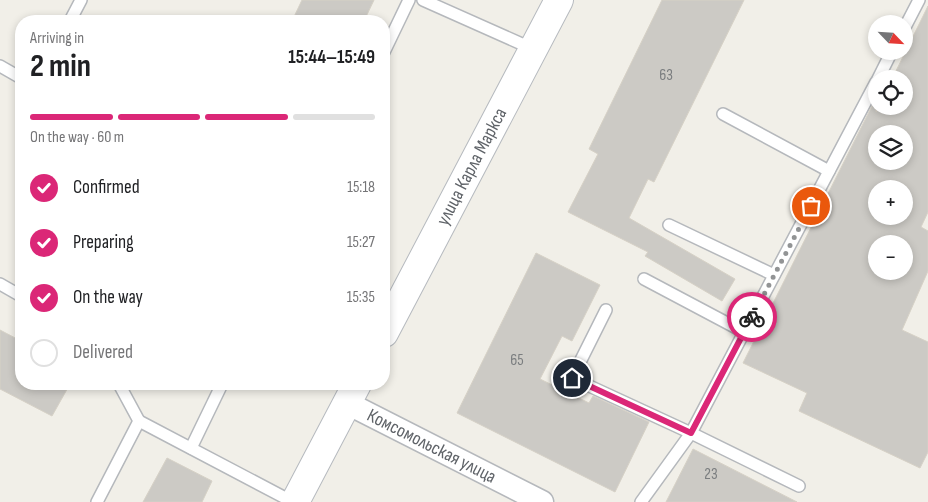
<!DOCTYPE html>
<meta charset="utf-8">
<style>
:root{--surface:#fff;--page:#f6f6f6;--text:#202124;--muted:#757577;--line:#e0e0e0;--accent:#db2777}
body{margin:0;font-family:"Sofia Sans Condensed",sans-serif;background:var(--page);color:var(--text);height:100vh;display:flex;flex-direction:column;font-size:19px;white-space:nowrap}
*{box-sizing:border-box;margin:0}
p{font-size:16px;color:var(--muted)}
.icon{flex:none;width:28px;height:28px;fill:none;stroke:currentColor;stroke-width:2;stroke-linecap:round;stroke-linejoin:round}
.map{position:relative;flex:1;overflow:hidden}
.details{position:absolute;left:15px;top:15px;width:375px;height:375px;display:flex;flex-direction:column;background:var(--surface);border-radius:20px;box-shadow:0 2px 8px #0003}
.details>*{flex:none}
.needle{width:32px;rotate:115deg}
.buttons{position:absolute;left:868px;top:15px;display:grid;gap:10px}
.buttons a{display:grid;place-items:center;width:45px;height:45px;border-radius:50%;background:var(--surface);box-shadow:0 2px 8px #0003;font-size:25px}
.pin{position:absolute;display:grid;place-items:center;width:42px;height:42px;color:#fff;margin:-21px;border:2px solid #fff;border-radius:50%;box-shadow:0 1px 5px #0007}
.courier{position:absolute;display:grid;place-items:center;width:50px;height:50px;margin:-25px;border:4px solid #db2777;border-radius:50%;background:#fff;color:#222;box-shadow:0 1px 6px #0007}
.headline em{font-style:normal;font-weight:700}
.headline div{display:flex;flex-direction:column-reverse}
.headline{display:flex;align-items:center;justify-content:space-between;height:85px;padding:0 15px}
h1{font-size:32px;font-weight:700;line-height:38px}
.bar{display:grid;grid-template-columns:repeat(4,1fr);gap:8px 5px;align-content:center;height:60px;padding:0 15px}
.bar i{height:6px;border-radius:4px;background:var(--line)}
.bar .active{background:var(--accent)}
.bar p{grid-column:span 4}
ol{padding:0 15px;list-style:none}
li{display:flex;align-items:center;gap:15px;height:55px}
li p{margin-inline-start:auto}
li .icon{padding:5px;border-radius:50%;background:var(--accent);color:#fff;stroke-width:4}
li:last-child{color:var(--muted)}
li i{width:28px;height:28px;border:2px solid var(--line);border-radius:50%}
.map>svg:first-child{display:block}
.building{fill:#cccac5;stroke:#d6d1c6;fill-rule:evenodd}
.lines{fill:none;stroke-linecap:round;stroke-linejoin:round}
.service-casing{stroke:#b5b8bc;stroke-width:14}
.minor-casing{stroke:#b5b8bc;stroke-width:25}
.secondary-casing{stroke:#b6babf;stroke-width:30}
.service{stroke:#fff;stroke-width:11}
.minor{stroke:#fff;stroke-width:22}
.secondary{stroke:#fff;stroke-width:28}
.done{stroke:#929495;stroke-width:5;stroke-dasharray:0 9}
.route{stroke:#db2777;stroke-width:6}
.labels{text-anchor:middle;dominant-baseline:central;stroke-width:4;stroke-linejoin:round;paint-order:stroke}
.number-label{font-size:16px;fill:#7a7d7f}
.street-label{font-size:19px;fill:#5f6368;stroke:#fff}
</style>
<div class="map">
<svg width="928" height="502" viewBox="0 0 928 502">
<rect width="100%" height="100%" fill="#f1efe8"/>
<g class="building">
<polygon points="302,0 374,0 364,21 292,21"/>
<polygon points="662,0 744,0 654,182 648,179 629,218 735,279 722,301 645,256 648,252 568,212 598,154 589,149"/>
<path d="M928,6V212L921,227L928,231V271L902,330L928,342V452L920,468L799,411L807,393L743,363L876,98V112L879,106H904V79H892ZM876,134H904V161H876ZM876,189H904V216H876ZM876,244H904V271H876Z"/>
<polygon points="536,253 600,285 572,341 562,336 540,379 589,403 593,396 649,422 615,492 457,413"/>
<polygon points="0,330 21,341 21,384 70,384 52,416 0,389"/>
<polygon points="693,449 797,502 666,502"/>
<polygon points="167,458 212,481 202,502 143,502"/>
</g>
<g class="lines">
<g class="service-casing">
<g id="service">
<polyline points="423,0 533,49"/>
<polyline points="70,21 81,0"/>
<polyline points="904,29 919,0"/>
<polyline points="384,52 409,0"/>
<polyline points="0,66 21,78"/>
<polyline points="878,79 892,51"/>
<polyline points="723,114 829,171"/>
<polyline points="669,225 774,275"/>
<polyline points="644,279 744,332"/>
<polyline points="0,284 21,296"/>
<polyline points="606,310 572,378 691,433 799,486"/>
<polyline points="119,384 139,421 293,502"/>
<polyline points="191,448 222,384"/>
<polyline points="97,502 139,421"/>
<polyline points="641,502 691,433 876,82"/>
</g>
</g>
<g class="minor-casing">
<g id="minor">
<path id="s1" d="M347,403L542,502"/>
</g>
</g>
<g class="secondary-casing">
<g id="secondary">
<path id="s2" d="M384,333L559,0"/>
<polyline points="295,502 357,384"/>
</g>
</g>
<use href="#service" class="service"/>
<use href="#minor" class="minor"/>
<use href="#secondary" class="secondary"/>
</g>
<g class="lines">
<polyline class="done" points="752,317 811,206"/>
<polyline class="route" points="572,378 691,433 752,317"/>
</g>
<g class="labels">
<g class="number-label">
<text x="666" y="75">63</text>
<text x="517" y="360">65</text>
<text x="711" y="474">23</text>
</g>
<g class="street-label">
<text stroke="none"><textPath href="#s2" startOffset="188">улица Карла Маркса</textPath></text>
<text stroke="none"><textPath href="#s1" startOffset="95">Комсомольская улица</textPath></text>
</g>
</g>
</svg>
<div class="buttons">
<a><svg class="needle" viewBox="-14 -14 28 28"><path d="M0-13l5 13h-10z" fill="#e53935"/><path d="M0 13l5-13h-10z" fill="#757577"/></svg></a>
<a><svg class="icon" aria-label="locate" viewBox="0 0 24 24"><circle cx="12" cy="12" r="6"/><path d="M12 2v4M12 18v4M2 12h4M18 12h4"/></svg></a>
<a><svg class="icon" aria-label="layers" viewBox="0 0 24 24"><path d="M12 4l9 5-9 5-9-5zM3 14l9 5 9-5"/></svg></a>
<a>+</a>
<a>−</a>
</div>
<div class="pin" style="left:811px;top:206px;background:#ea580c"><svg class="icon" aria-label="bag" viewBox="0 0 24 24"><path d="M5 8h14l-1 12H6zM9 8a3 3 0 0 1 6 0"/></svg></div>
<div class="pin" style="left:572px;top:378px;background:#1f2937"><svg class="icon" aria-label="home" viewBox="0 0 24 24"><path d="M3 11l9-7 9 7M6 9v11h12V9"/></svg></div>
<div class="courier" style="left:752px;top:317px"><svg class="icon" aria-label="bike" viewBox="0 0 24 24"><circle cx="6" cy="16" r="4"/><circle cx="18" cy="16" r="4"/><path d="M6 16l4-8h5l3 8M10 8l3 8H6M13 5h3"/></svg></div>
<section class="details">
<div class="headline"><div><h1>2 min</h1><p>Arriving in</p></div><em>15:44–15:49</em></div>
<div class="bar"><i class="active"></i><i class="active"></i><i class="active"></i><i></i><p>On the way · 60 m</p></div>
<ol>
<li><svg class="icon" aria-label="check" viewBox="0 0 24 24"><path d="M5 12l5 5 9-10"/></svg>Confirmed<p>15:18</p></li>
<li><svg class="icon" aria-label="check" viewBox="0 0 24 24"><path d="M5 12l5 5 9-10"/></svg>Preparing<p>15:27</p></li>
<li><svg class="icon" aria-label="check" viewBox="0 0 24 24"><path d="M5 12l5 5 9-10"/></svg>On the way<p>15:35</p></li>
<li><i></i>Delivered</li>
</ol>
</section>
</div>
